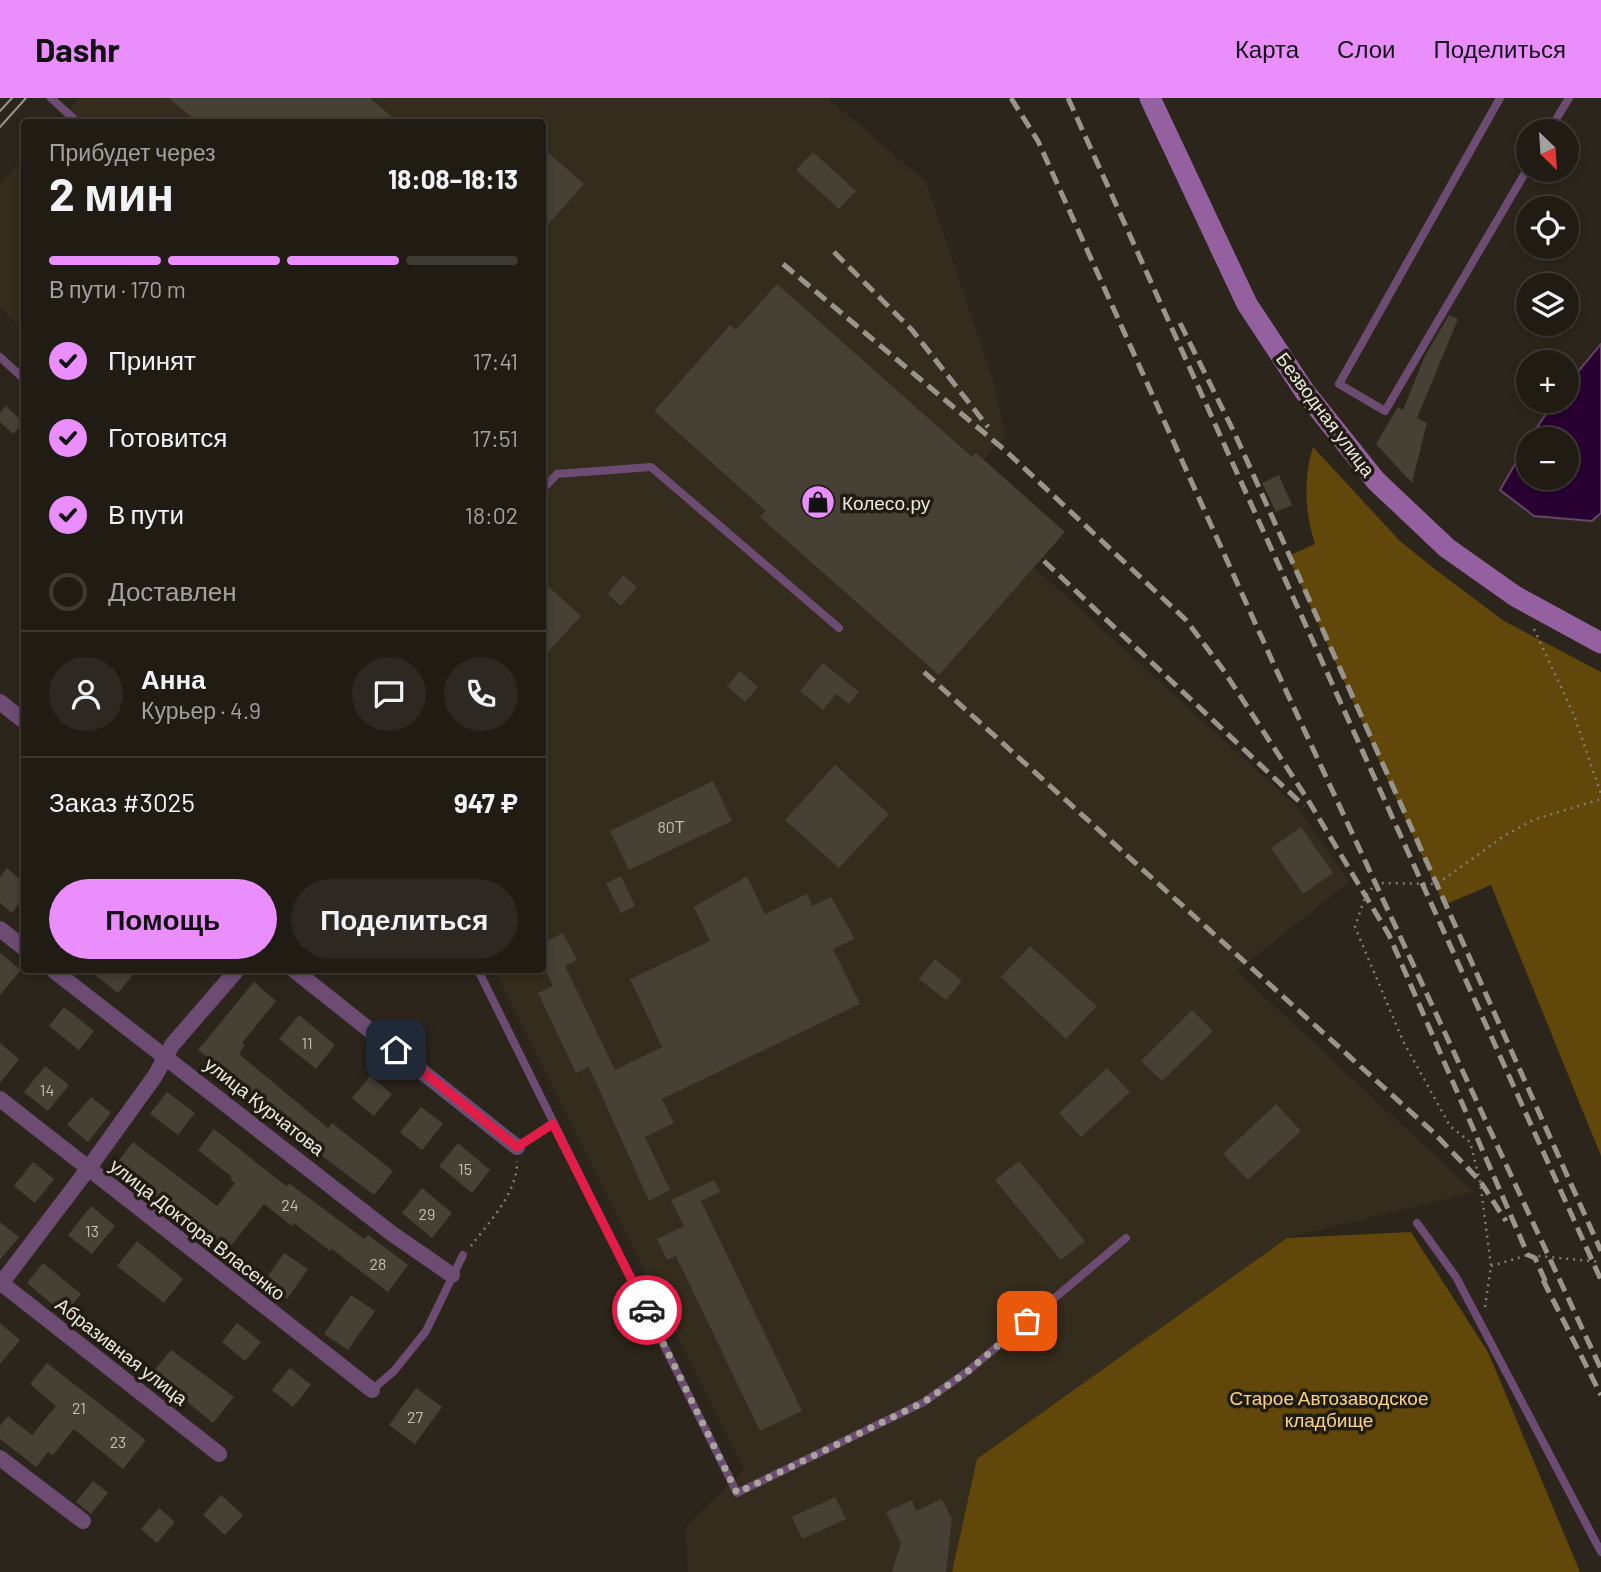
<!DOCTYPE html>
<html lang="ru">
<meta charset="utf-8">
<style>
:root{--surface:#201c14;--page:#2d2922;--text:#f1f3f6;--muted:#a2a1a0;--line:#3d3a34;--accent:#ea8dfd}
body{margin:0;font-family:Barlow,sans-serif;background:var(--page);color:var(--text);height:100vh;display:flex;flex-direction:column;font-size:26px;white-space:nowrap}
*{box-sizing:border-box;margin:0}
p{font-size:23px;color:var(--muted)}
.icon{flex:none;width:38px;height:38px;fill:none;stroke:currentColor;stroke-width:2;stroke-linecap:round;stroke-linejoin:round}
.map{position:relative;flex:1;overflow:hidden}
.drawer{position:absolute;left:21px;top:21px;width:525px;height:854px;display:flex;flex-direction:column;background:var(--surface);border-radius:7px;box-shadow:0 4px 10px #0003,0 0 0 2px var(--line)}
.drawer>*{flex:none}
.needle{width:46px;rotate:155deg}
.fabs{position:absolute;left:1516px;top:21px;display:grid;gap:14px}
.fabs a{display:grid;place-items:center;width:63px;height:63px;border-radius:50%;background:var(--surface);box-shadow:0 4px 10px #0003,0 0 0 2px var(--line);font-size:35px}
.pin{position:absolute;display:grid;place-items:center;width:60px;height:60px;color:#fff;margin:-30px;border-radius:14px;box-shadow:0 4px 10px #0006}
.courier{position:absolute;display:grid;place-items:center;width:70px;height:70px;margin:-35px;border:5px solid #e11d48;border-radius:50%;background:#fff;color:#222;box-shadow:0 2px 9px #0007}
.head em{font-style:normal;font-weight:700}
.head div{display:flex;flex-direction:column-reverse}
.head{display:flex;align-items:center;justify-content:space-between;height:119px;padding:0 28px}
h1{font-size:46px;font-weight:700;line-height:52px}
.bar{display:grid;grid-template-columns:repeat(4,1fr);gap:10px 7px;align-content:center;height:84px;padding:0 28px}
.bar i{height:9px;border-radius:5px;background:var(--line)}
.bar .active{background:var(--accent)}
.bar p{grid-column:span 4}
.line{display:flex;align-items:center;gap:18px;padding:0 28px;border-top:2px solid var(--line)}
.line div{flex:1}
.round{display:grid;place-items:center;flex:none;width:74px;height:74px;border-radius:37px;background:var(--page)}
ol{padding:0 28px;list-style:none}
li{display:flex;align-items:center;gap:21px;height:77px}
li p{margin-inline-start:auto}
li .icon{padding:7px;border-radius:50%;background:var(--accent);color:#111;stroke-width:4}
li:last-child{color:var(--muted)}
li i{width:38px;height:38px;border:4px solid var(--line);border-radius:50%}
.button{display:flex;gap:14px;margin-top:auto;padding:14px 28px}
.button a{flex:1;height:80px;border-radius:42px;background:var(--accent);color:#111;font-size:28px;font-weight:700;line-height:80px;text-align:center}
.button a+a{background:var(--page);color:var(--text)}
header{display:flex;align-items:center;gap:42px;box-sizing:border-box;height:98px;padding:0 35px;background:var(--accent);color:#111}
header strong{font-size:33px}
nav{display:flex;gap:38px;margin-inline-start:auto;font-size:24px}
.map>svg:first-child{display:block}
.built{fill:#342c1c}
.green{fill:#614709}
.water{fill:#290032;stroke:#644667;stroke-width:2}
.building{fill:#464035}
.lines{fill:none;stroke-linecap:round;stroke-linejoin:round}
.path{stroke:#837e75;stroke-width:2.5;stroke-dasharray:2 5;stroke-linecap:butt}
.service{stroke:#6d4c74;stroke-width:8}
.minor{stroke:#6d4c74;stroke-width:16}
.secondary{stroke:#95609f;stroke-width:21}
.tram{stroke:#99958c;stroke-width:2}
.rail{stroke:#99958c;stroke-width:5;stroke-dasharray:14 7;stroke-linecap:butt}
.done{stroke:#a9a49c;stroke-width:7;stroke-dasharray:0 12.6}
.route{stroke:#e11d48;stroke-width:9}
.labels{text-anchor:middle;dominant-baseline:central;stroke-width:7;stroke-linejoin:round;paint-order:stroke}
.number-label{font-size:16px;fill:#c3bfb7}
.street-label{font-size:19px;fill:#ede9e2;stroke:#211c12}
.poi-label{font-size:19px;fill:#ede9e2;stroke:#211c12;text-anchor:start}
.park-label{font-size:19px;fill:#fbd385;stroke:#211c12}
</style>
<header>
<strong>Dashr</strong>
<nav><a>Карта</a><a>Слои</a><a>Поделиться</a></nav>
</header>
<div class="map">
<svg width="1601" height="1474" viewBox="0 0 1601 1474">
<rect width="100%" height="100%" fill="#2b251b"/>
<g class="built">
<polygon points="80,0 828,0 926,84 994,284 1005,338 953,395 1297,709 1349,784 1237,873 1474,1094 1287,1140 978,1361 952,1474 688,1474 685,1430 744,1372 494,872 542,872 542,24 57,24"/>
<polygon points="24,60 24,234 0,209 0,87"/>
</g>
<g class="green">
<path d="M1313,349L1400,443L1436,472L1504,523L1601,574V1058L1491,787L1444,807L1288,458L1315,446C1305,416 1303,380 1313,349Z"/>
<polygon points="1411,1134 1488,1254 1580,1474 952,1474 977,1361 1287,1140"/>
</g>
<polygon class="water" points="1601,246 1601,415 1592,423 1534,418 1500,392 1528,344 1528,380 1566,380 1566,341 1529,341 1555,303 1566,303 1566,288"/>
<g class="building">
<polygon points="169,0 370,0 398,24 197,24"/>
<polygon points="542,49 584,86 542,133"/>
<polygon points="813,54 856,93 839,111 796,72"/>
<polygon points="777,186 972,359 976,355 1065,434 939,577 760,419 766,413 654,313 730,227 736,232"/>
<polygon points="1449,217 1458,221 1417,320 1427,325 1412,385 1376,346 1398,309 1403,312 1425,258"/>
<polygon points="6,308 24,325 13,336 0,324 0,315"/>
<polygon points="1279,377 1292,407 1276,414 1262,385"/>
<polygon points="623,477 637,489 621,508 608,496"/>
<polygon points="542,483 581,518 542,560"/>
<polygon points="823,565 859,594 849,606 836,596 823,612 800,593"/>
<polygon points="740,573 758,589 745,604 727,588"/>
<polygon points="835,667 889,716 839,770 785,722"/>
<polygon points="713,683 732,723 629,772 610,733"/>
<polygon points="1301,729 1333,775 1303,796 1271,750"/>
<polygon points="7,770 24,785 24,799 12,815 0,805 0,779"/>
<polygon points="621,778 635,808 621,815 606,785"/>
<polygon points="747,778 765,816 807,796 812,808 831,799 855,841 833,851 860,906 662,1001 674,1025 645,1039 670,1092 649,1103 589,969 576,975 538,895 553,888 542,865 542,845 563,835 577,862 565,868 615,972 662,949 630,881 710,843 694,809"/>
<polygon points="1030,848 1097,908 1066,941 1001,879"/>
<polygon points="0,855 21,872 0,897"/>
<polygon points="935,861 962,883 946,902 919,881"/>
<polygon points="89,872 137,872 118,895"/>
<polygon points="254,884 276,903 242,945 245,947 239,956 328,1030 332,1025 393,1073 374,1097 235,992 240,986 198,952"/>
<polygon points="64,909 94,933 79,952 49,928"/>
<polygon points="1192,912 1213,933 1162,983 1141,963"/>
<polygon points="299,917 335,947 316,971 279,941"/>
<polygon points="0,945 19,961 0,985"/>
<polygon points="45,968 69,987 48,1013 24,994"/>
<polygon points="1107,970 1130,994 1081,1039 1059,1015"/>
<polygon points="370,978 392,996 374,1018 352,1000"/>
<polygon points="167,994 195,1015 178,1037 150,1016"/>
<polygon points="91,999 111,1015 88,1044 67,1027"/>
<polygon points="1276,1006 1301,1033 1248,1082 1223,1056"/>
<polygon points="421,1009 443,1026 422,1052 400,1034"/>
<polygon points="214,1031 286,1088 289,1085 364,1141 368,1137 408,1167 388,1194 332,1151 330,1153 294,1125 292,1128 264,1106 226,1154 116,1066 133,1044 217,1108 235,1085 230,1081 232,1079 198,1052"/>
<polygon points="458,1045 490,1072 472,1095 439,1068"/>
<polygon points="1019,1063 1085,1143 1061,1162 995,1082"/>
<polygon points="33,1064 54,1081 35,1105 14,1088"/>
<polygon points="714,1082 720,1094 701,1103 802,1313 760,1333 676,1158 667,1162 657,1141 684,1128 671,1102"/>
<polygon points="422,1090 452,1115 432,1140 402,1115"/>
<polygon points="91,1108 115,1128 92,1156 68,1137"/>
<polygon points="0,1124 19,1139 0,1162"/>
<polygon points="137,1143 183,1181 164,1205 117,1168"/>
<polygon points="284,1155 308,1171 287,1201 263,1185"/>
<polygon points="43,1165 81,1196 64,1216 27,1185"/>
<polygon points="351,1197 375,1213 348,1252 324,1236"/>
<polygon points="0,1225 20,1242 0,1266"/>
<polygon points="237,1225 261,1244 245,1263 222,1244"/>
<polygon points="171,1252 234,1299 213,1325 175,1294 172,1298 149,1279"/>
<polygon points="47,1265 146,1342 123,1371 74,1331 53,1357 48,1354 36,1369 0,1341 0,1328 8,1318 32,1337 56,1308 30,1286"/>
<polygon points="290,1270 311,1287 293,1309 272,1292"/>
<polygon points="416,1290 442,1309 415,1346 389,1327"/>
<polygon points="93,1383 108,1395 91,1416 76,1404"/>
<polygon points="221,1397 243,1417 225,1437 203,1417"/>
<polygon points="835,1399 846,1421 802,1441 792,1419"/>
<polygon points="942,1401 952,1421 946,1474 892,1474 901,1445 886,1414 912,1402 916,1413"/>
<polygon points="159,1410 175,1424 157,1445 141,1431"/>
</g>
<g class="lines">
<g class="path">
<polyline points="1534,531 1574,617 1601,696"/>
<path d="M471,1148C489,1124 518,1094 517,1063"/>
<polyline points="1491,1168 1528,1157 1601,1164"/>
<polyline points="1485,1209 1491,1168 1480,1083 1470,1044 1450,1028 1403,943 1355,829 1365,799 1376,785 1437,786 1504,738 1533,722 1601,701"/>
</g>
<g class="service">
<polyline points="51,0 75,22"/>
<polyline points="1500,0 1339,286 1385,313 1528,70"/>
<polyline points="1549,33 1569,0"/>
<polyline points="0,259 24,281"/>
<polyline points="542,392 557,376 651,369 839,530"/>
<polyline points="478,872 737,1395 924,1304 968,1273 1126,1140"/>
<polyline points="517,1049 553,1025"/>
<polyline points="1417,1125 1456,1179 1601,1454"/>
<polyline points="372,1292 394,1273 426,1233 463,1157"/>
</g>
<g class="minor">
<polyline points="0,604 24,623"/>
<polyline points="0,831 24,850"/>
<polyline points="53,872 391,1135 452,1177"/>
<polyline points="294,872 517,1049"/>
<polyline points="0,1001 372,1292"/>
<polyline points="0,1184 219,1356"/>
<polyline points="0,1187 88,1071 155,978 172,947 237,872"/>
<polyline points="0,1360 83,1423"/>
</g>
<polyline class="secondary" points="1150,0 1247,206 1305,294 1376,383 1447,450 1515,498 1601,545"/>
<g class="tram">
<polyline points="0,13 12,0"/>
<polyline points="0,29 26,0"/>
</g>
<g class="rail">
<polyline points="1011,0 1038,43 1275,569 1601,1271"/>
<polyline points="1068,0 1601,1182"/>
<polyline points="834,154 912,232 988,329"/>
<polyline points="783,166 1007,354 1186,522 1222,570 1308,702 1389,837 1528,1157 1535,1160 1548,1189"/>
<polyline points="1180,225 1235,336 1601,1153"/>
<polyline points="1044,463 1304,708"/>
<polyline points="924,574 1433,1034 1480,1083 1506,1123"/>
<polyline points="1543,1182 1601,1297"/>
</g>
</g>
<g class="lines">
<polyline class="done" points="647,1212 737,1395 924,1304 968,1273 1027,1223"/>
<polyline class="route" points="396,952 517,1049 553,1026 647,1212"/>
</g>
<defs>
<g id="shop-disc" transform="scale(1.75)"><circle r="9.5" fill="#ea8dfd" stroke="#211c12"/><path d="M-5-2.5h2.3a2.7 3.5 0 0 1 5.4 0H5L5.5 6h-11ZM-1.5-2.5h3a1.5 2.3 0 0 0-3 0Z" fill="#111"/></g>
</defs>
<g fill-rule="evenodd">
<use href="#shop-disc" x="818" y="404"/>
</g>
<g class="labels">
<g class="number-label">
<text x="671" y="728">80Т</text>
<text x="307" y="944">11</text>
<text x="47" y="991">14</text>
<text x="465" y="1070">15</text>
<text x="290" y="1106">24</text>
<text x="427" y="1115">29</text>
<text x="92" y="1132">13</text>
<text x="378" y="1165">28</text>
<text x="79" y="1309">21</text>
<text x="415" y="1318">27</text>
<text x="118" y="1343">23</text>
</g>
<g class="street-label">
<text transform="translate(1326 316) rotate(53)">Безводная улица</text>
<text transform="translate(265 1008) rotate(38)">улица Курчатова</text>
<text transform="translate(198 1131) rotate(38)">улица Доктора Власенко</text>
<text transform="translate(122 1253) rotate(38)">Абразивная улица</text>
</g>
<g class="poi-label">
<text x="842" y="404">Колесо.ру</text>
</g>
<g class="park-label">
<text x="1329" y="1299">Старое Автозаводское<tspan x="1329" dy="22">кладбище</tspan></text>
</g>
</g>
</svg>
<div class="fabs">
<a><svg class="needle" viewBox="-14 -14 28 28"><path d="M0-13l5 13h-10z" fill="#e53935"/><path d="M0 13l5-13h-10z" fill="#a2a1a0"/></svg></a>
<a><svg class="icon" aria-label="locate" viewBox="0 0 24 24"><circle cx="12" cy="12" r="6"/><path d="M12 2v4M12 18v4M2 12h4M18 12h4"/></svg></a>
<a><svg class="icon" aria-label="layers" viewBox="0 0 24 24"><path d="M12 4l9 5-9 5-9-5zM3 14l9 5 9-5"/></svg></a>
<a>+</a>
<a>−</a>
</div>
<div class="pin" style="left:1027px;top:1223px;background:#ea580c"><svg class="icon" aria-label="bag" viewBox="0 0 24 24"><path d="M5 8h14l-1 12H6zM9 8a3 3 0 0 1 6 0"/></svg></div>
<div class="pin" style="left:396px;top:952px;background:#1f2937"><svg class="icon" aria-label="home" viewBox="0 0 24 24"><path d="M3 11l9-7 9 7M6 9v11h12V9"/></svg></div>
<div class="courier" style="left:647px;top:1212px"><svg class="icon" aria-label="car" viewBox="0 0 24 24"><path d="M5 17H2v-5l4-1 3-4h7l3 4 3 1v5h-3M9 17h6M6 11h13"/><circle cx="7" cy="17" r="2"/><circle cx="17" cy="17" r="2"/></svg></div>
<section class="drawer">
<div class="head"><div><h1>2 мин</h1><p>Прибудет через</p></div><em>18:08–18:13</em></div>
<div class="bar"><i class="active"></i><i class="active"></i><i class="active"></i><i></i><p>В пути · 170 m</p></div>
<ol>
<li><svg class="icon" aria-label="check" viewBox="0 0 24 24"><path d="M5 12l5 5 9-10"/></svg>Принят<p>17:41</p></li>
<li><svg class="icon" aria-label="check" viewBox="0 0 24 24"><path d="M5 12l5 5 9-10"/></svg>Готовится<p>17:51</p></li>
<li><svg class="icon" aria-label="check" viewBox="0 0 24 24"><path d="M5 12l5 5 9-10"/></svg>В пути<p>18:02</p></li>
<li><i></i>Доставлен</li>
</ol>
<div class="line" style="height:126px"><a class="round"><svg class="icon" aria-label="person" viewBox="0 0 24 24"><circle cx="12" cy="8" r="4"/><path d="M4 21q1-7 8-7t8 7"/></svg></a><div><b>Анна</b><p>Курьер · 4.9</p></div><a class="round"><svg class="icon" aria-label="chat" viewBox="0 0 24 24"><path d="M4 5h16v11H9l-5 4z"/></svg></a><a class="round"><svg class="icon" aria-label="phone" viewBox="0 0 24 24"><path d="M5 4h4l2 5-3 2q2 4 5 5l2-3 5 2v4C11 20 4 13 5 4z"/></svg></a></div>
<div class="line" style="height:91px"><div>Заказ #3025</div><b>947 ₽</b></div>
<div class="button"><a>Помощь</a><a>Поделиться</a></div>
</section>
</div>
